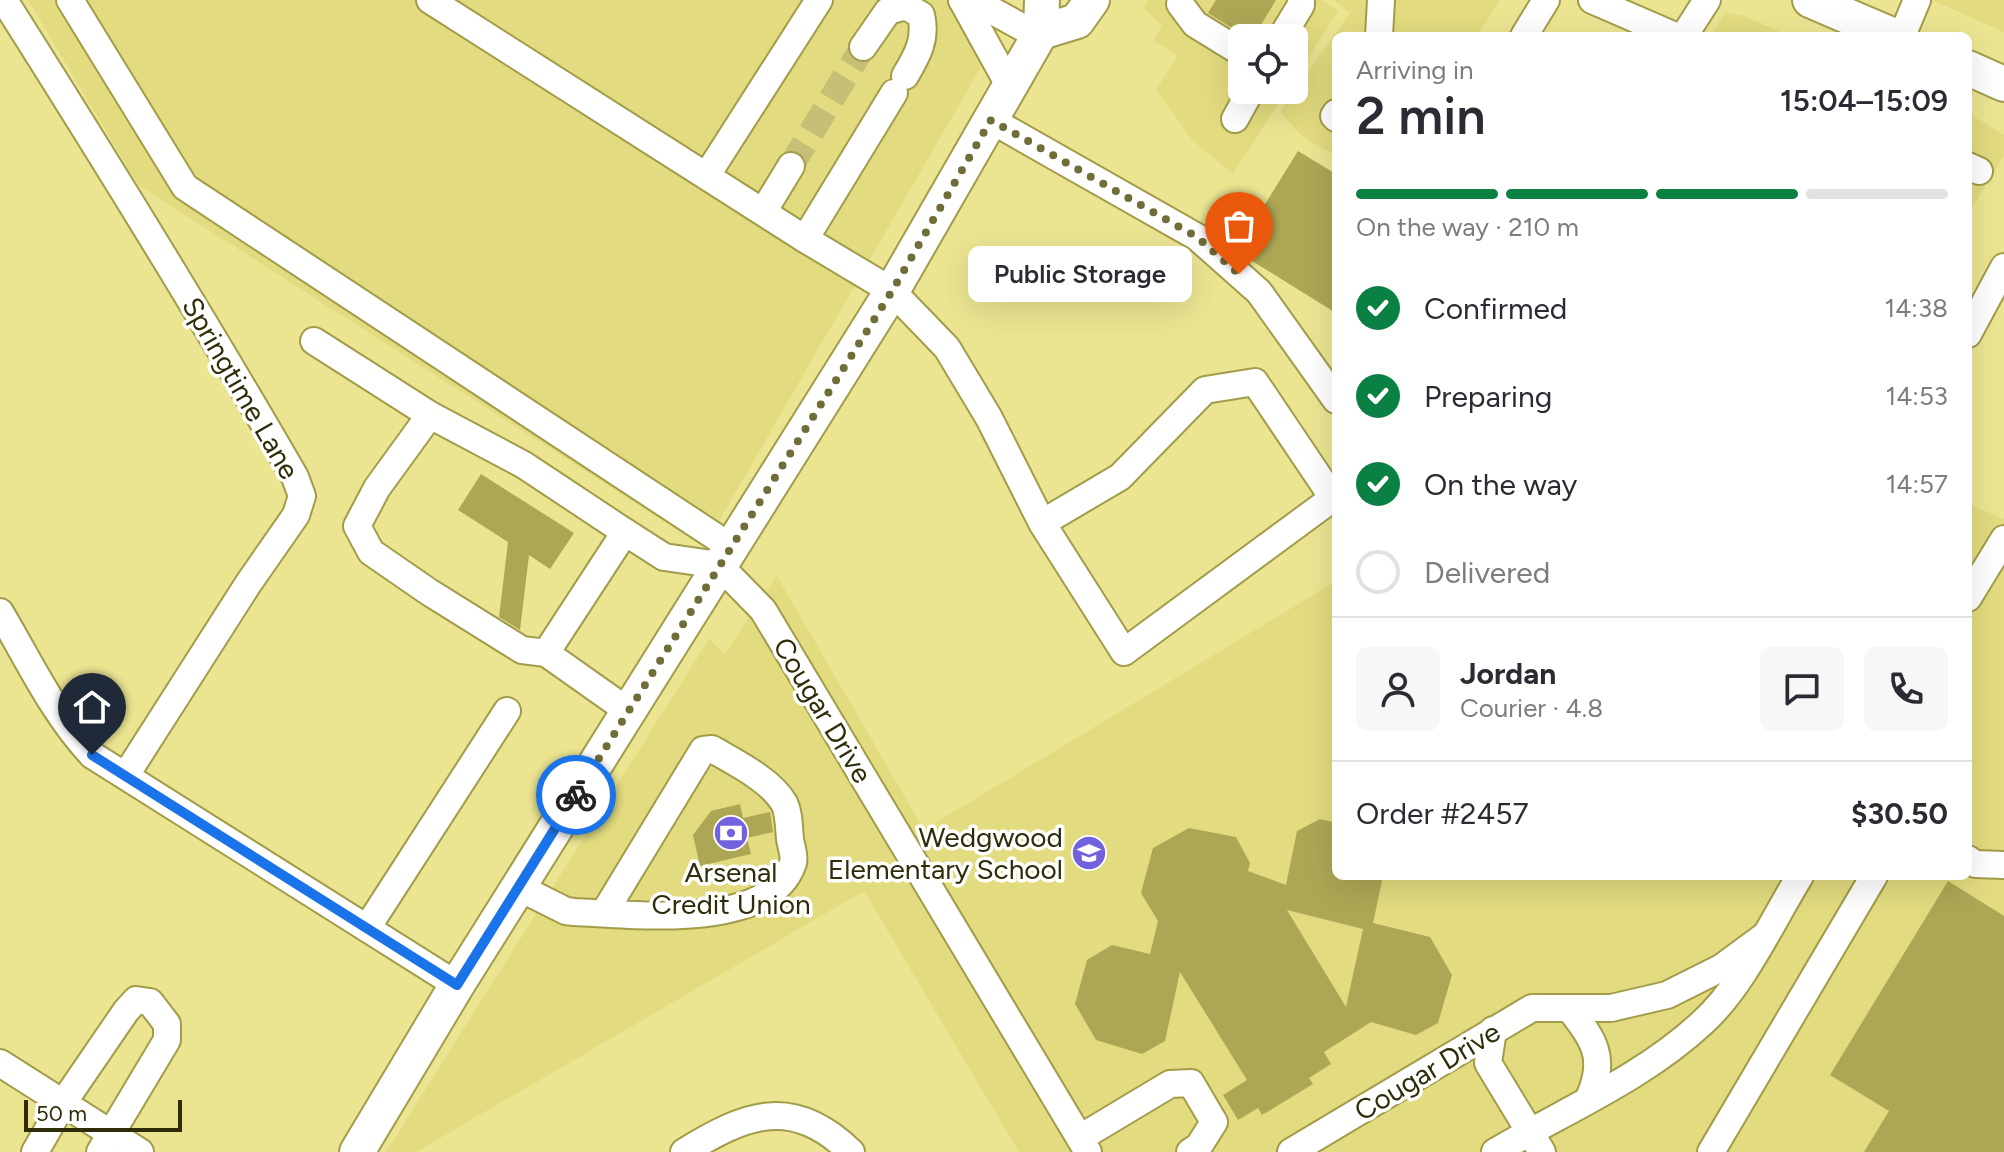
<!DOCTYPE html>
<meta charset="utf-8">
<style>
:root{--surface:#fff;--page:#f7f7f7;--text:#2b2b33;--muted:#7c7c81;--line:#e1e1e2;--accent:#0b8043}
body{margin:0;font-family:Figtree,sans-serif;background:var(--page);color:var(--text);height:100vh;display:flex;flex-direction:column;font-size:30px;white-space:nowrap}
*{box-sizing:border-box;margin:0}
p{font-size:26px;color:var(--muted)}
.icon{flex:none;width:44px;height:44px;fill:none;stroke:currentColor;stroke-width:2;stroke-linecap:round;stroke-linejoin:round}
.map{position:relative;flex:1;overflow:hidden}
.sheet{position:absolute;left:1332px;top:32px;width:640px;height:848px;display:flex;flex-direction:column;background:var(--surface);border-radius:12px;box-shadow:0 8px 32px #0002}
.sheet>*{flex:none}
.tools{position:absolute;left:1228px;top:24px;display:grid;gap:16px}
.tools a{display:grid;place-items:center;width:80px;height:80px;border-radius:12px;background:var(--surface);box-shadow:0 8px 32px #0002;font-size:40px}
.scale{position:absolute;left:24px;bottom:20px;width:158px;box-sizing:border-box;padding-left:8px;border:4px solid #2f2c08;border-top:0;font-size:22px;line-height:28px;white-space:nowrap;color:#2f2c08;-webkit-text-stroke:6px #fff;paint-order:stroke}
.pin{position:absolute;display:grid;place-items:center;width:68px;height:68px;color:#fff;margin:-82px -34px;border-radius:50% 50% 50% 0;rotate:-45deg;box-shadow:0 0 8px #0007}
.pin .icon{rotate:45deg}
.courier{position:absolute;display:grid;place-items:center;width:80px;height:80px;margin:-40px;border:6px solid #1a73e8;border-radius:50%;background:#fff;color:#222;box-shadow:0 2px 10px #0007}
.bubble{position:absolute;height:56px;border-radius:12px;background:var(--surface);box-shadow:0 8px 32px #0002;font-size:26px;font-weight:600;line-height:56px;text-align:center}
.head em{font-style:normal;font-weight:600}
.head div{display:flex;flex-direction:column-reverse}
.head{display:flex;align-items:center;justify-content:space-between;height:136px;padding:0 24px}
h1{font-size:52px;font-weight:600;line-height:60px}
.bar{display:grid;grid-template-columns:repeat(4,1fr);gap:12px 8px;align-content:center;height:96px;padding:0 24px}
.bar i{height:10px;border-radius:6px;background:var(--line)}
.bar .current{background:var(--accent)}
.bar p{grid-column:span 4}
.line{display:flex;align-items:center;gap:20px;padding:0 24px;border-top:2px solid var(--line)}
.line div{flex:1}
.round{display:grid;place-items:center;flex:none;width:84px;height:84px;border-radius:12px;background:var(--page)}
ol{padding:0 24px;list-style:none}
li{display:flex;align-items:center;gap:24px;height:88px}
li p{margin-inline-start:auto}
li .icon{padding:8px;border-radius:50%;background:var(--accent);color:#fff;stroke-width:4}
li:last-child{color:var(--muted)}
li i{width:44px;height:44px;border:4px solid var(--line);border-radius:50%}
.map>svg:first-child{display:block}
.built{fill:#e2db7f}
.building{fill:#ada755;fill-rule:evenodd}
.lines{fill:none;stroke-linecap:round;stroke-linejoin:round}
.minor-tunnel{stroke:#c5c076;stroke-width:26;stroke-dasharray:26 13;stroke-linecap:butt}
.minor-casing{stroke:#a29c4a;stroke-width:30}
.major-casing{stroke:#a29c4a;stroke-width:38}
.minor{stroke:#fff;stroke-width:26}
.major{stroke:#fff;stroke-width:34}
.done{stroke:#716d38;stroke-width:8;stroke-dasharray:0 14.4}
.route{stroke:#1a73e8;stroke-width:10}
.labels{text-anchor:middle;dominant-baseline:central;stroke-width:7;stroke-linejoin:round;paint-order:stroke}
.street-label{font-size:28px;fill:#2f2c08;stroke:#fff}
.poi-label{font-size:28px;fill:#2f2c08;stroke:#fff;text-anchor:end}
</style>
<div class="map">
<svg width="2004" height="1152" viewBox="0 0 2004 1152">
<rect width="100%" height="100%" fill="#ebe592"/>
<g class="built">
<polygon points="28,0 964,0 993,46 704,547 138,185"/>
<polygon points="1149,0 1322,0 1338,11 1294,80 1294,38 1242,38 1242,90 1287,90 1233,174 1193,141 1156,90 1178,55 1153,41 1162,26 1144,8"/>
<polygon points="1334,0 1500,0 1476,36 1336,36 1336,156 1303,137 1280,112 1350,13"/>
<polygon points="1932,0 2004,0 2004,32"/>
<polygon points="1725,13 1741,15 1790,36 1710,36"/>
<polygon points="1968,113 2004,135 2004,156 1968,214"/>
<polygon points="1968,504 2004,519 2004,1152 1019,1152 864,891 416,1152 386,1152 709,639 725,654 777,576 924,830 1336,581 1336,876 1968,876"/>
</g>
<g class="building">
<polygon points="1216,0 1276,0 1253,38 1248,38 1208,13"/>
<polygon points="1298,151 1336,174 1336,313 1236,251"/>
<polygon points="481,474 574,533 550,569 529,555 520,630 499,617 508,542 458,510"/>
<polygon points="740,804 743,818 770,812 773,832 747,838 751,854 700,866 693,835 711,811"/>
<path d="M1320,819L1336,823V876H1383L1373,923L1430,937L1452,975L1438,1023L1416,1035L1371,1022L1324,1052L1331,1064L1309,1078L1313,1084L1262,1115L1258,1108L1238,1120L1223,1095L1247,1080L1180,972L1165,1041L1142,1054L1096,1040L1075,1004L1087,960L1112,945L1150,954L1158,921L1141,893L1153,848L1189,828L1236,837L1250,863L1248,871L1286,885L1297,831ZM1287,910L1363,929L1346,1007Z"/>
<polygon points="1948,881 2004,916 2004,1152 1864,1152 1889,1111 1830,1075"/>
</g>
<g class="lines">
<polyline class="minor-tunnel" points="791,166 863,47"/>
<g class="minor-casing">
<g id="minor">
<path d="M4,0C104,158 202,316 295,477L302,496L296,515L248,584L126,775"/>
<polyline points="70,0 185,187 731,547"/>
<polyline points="430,0 805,239 892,291 947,348 989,418 1042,523 1124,652 1333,498 1255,382 1205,390 1120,477 1042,523"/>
<polyline points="962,0 1010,87"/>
<polyline points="962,0 991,10 1038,36"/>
<polyline points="1592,0 1675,36"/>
<polyline points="1180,4 1195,24 1242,53"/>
<polyline points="1379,36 1381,0"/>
<polyline points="1524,36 1546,0"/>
<polyline points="1684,36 1707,0"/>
<polyline points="1902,36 1917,0"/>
<polyline points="1281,38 1301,5 1301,0"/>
<path d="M863,47L888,11L906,6L921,15C927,39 917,56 905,76"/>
<polyline points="1336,113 1334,116 1336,118"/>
<polyline points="1235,119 1251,90"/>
<polyline points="991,120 1197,237 1259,292 1336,400"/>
<polyline points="1968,166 1979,171"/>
<polyline points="707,175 819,0"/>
<polyline points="763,212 791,166"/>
<polyline points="805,239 894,93"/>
<polyline points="1968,334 2004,267"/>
<polyline points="314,341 430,415 524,465 625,532"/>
<polyline points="430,415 377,488 357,526 371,552 429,592 522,650 546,653"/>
<polyline points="1968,598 2004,539"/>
<path d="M0,612C29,661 53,713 92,755L457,985"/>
<polyline points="628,711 546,653 625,532 664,557 719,565 763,610 1088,1152"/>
<polyline points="1968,859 1975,864 2004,865"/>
<path d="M518,887L566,911L574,912C630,914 770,932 793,863C795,856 791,846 790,839C789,829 789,812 784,803C771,780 734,762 712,749L703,750L604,913"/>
<polyline points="367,928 507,711"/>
<path d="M1569,1008C1594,1040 1607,1058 1589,1098"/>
<polyline points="1493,1030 1488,1063 1542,1152"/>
<polyline points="0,1063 140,1152"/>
<polyline points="1080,1138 1170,1084 1191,1083 1214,1122 1199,1146 1190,1152"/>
<polyline points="35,1152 63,1103 126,1011 136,1000 150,1002 167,1024 167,1040 100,1152"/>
<path d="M684,1152C746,1114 792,1095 851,1152"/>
<polyline points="1291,1152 1532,1008 1611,1008 1667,995 1721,968 1763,937"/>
<path d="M1495,1152C1564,1111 1643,1078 1702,1023C1743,986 1771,923 1800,876"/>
<polyline points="1711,1152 1874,876"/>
</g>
</g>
<g class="major-casing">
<g id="major">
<polyline points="1810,0 1894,36"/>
<polyline points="1041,32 1077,21 1092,0"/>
<polyline points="1968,68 2004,84"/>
<polyline points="357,1152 457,985 892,291 1041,32 1042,0"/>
</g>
</g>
<use href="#minor" class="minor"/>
<use href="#major" class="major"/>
</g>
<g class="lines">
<polyline class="done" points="576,795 892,291 991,120 1197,237 1239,274"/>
<polyline class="route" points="92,755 457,985 576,795"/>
</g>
<defs>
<g id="bank-disc" transform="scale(1.8)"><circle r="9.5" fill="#7262dd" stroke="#fff"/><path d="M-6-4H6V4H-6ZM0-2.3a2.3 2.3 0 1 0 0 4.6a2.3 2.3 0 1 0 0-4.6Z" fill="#fff"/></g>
<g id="school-disc" transform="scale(1.8)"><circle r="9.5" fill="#7262dd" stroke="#fff"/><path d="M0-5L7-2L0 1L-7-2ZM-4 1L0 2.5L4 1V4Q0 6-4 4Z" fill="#fff"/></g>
</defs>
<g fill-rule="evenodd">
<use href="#bank-disc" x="731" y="833"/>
<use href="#school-disc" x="1089" y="853"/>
</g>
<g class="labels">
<g class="street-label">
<text transform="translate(241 388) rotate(60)">Springtime Lane</text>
<text transform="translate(823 710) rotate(59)">Cougar Drive</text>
<text transform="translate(1427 1071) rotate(-31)">Cougar Drive</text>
</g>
<g class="poi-label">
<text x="1063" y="837">Wedgwood<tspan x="1063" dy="32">Elementary School</tspan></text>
<text x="731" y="872" text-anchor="middle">Arsenal<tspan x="731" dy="32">Credit Union</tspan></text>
</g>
</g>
</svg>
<div class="tools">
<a><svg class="icon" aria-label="locate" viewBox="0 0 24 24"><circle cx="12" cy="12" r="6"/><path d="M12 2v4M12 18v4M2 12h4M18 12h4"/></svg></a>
</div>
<div class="scale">50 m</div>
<div class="pin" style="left:1239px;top:274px;background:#ea580c"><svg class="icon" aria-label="bag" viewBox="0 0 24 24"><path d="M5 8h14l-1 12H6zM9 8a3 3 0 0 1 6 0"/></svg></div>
<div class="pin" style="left:92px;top:755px;background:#1f2937"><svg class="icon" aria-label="home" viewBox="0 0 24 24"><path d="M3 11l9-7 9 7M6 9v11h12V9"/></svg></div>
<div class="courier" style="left:576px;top:795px"><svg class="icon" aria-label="bike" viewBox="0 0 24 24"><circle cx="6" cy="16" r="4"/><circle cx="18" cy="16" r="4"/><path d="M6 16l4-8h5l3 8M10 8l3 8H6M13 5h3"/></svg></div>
<div class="bubble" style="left:968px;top:246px;width:224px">Public Storage</div>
<section class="sheet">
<div class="head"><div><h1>2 min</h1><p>Arriving in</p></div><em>15:04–15:09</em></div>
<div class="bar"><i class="current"></i><i class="current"></i><i class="current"></i><i></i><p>On the way · 210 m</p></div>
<ol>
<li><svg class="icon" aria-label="check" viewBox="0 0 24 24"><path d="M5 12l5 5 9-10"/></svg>Confirmed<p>14:38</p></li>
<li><svg class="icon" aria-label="check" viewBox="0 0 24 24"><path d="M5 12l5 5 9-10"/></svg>Preparing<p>14:53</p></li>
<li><svg class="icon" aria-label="check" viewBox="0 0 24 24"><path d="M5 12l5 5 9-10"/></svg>On the way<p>14:57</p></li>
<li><i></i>Delivered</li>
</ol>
<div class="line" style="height:144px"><a class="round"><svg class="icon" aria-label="person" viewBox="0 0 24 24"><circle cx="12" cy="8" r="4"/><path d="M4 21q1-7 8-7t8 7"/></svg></a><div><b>Jordan</b><p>Courier · 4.8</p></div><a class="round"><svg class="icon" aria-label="chat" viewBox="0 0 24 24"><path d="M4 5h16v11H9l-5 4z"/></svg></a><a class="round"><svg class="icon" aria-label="phone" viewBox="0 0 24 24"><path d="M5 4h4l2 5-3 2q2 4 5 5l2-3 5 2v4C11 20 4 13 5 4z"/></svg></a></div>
<div class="line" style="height:104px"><div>Order #2457</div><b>$30.50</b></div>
</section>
</div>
